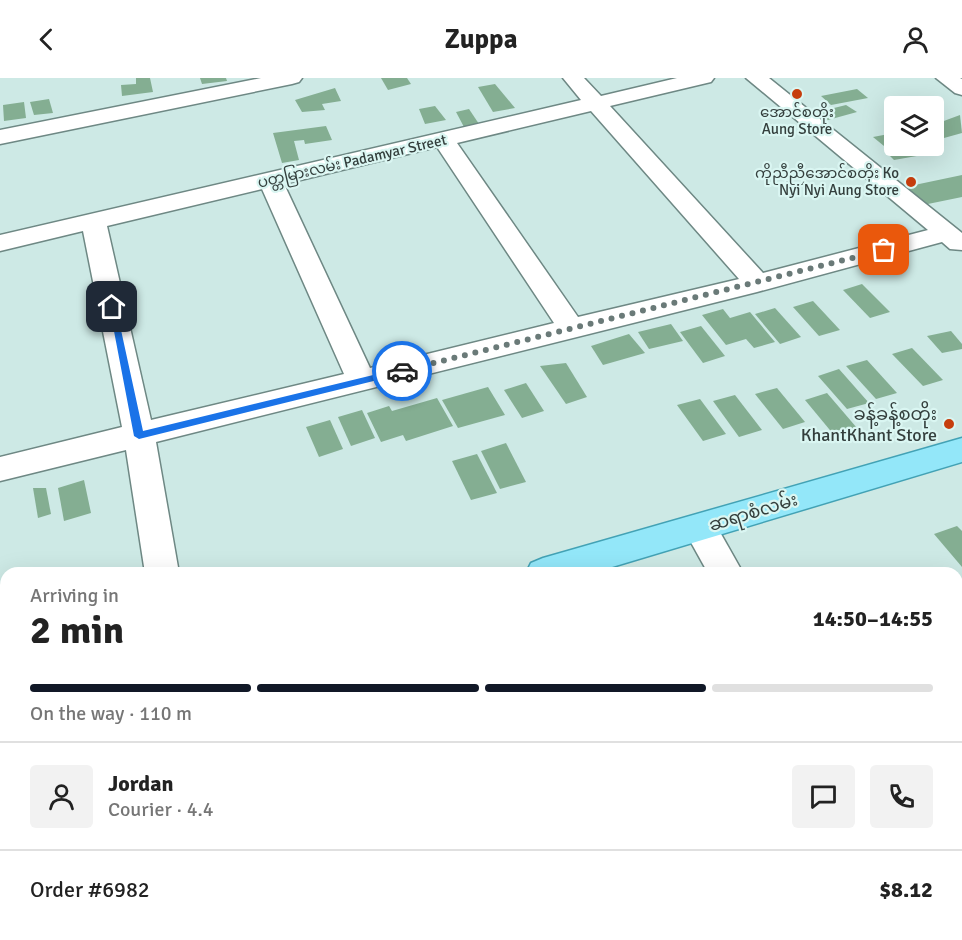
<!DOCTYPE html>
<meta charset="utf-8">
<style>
:root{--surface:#fff;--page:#f2f2f2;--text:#222;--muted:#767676;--line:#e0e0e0;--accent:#111827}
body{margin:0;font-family:Signika,"Noto Sans Myanmar",sans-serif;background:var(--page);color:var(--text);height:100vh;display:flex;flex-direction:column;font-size:22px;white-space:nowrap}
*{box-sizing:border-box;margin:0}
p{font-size:20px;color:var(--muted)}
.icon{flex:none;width:33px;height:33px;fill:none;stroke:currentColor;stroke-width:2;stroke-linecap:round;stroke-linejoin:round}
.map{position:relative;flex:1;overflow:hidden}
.panel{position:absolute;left:0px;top:489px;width:963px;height:374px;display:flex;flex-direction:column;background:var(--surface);border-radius:18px 18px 0 0;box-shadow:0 6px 24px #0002}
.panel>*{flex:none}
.controls{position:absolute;left:884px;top:18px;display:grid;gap:12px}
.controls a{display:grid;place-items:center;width:60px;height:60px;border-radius:6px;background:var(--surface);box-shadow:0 6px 24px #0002;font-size:30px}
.pin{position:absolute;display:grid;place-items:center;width:51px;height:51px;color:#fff;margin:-26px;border-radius:12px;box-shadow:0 3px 9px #0006}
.courier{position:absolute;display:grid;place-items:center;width:60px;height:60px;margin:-30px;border:4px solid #1a73e8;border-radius:50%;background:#fff;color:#222;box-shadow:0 2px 8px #0007}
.overview em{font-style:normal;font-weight:800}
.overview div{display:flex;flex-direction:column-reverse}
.overview{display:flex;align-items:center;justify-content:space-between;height:102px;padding:0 30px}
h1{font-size:39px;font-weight:800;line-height:45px}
.bar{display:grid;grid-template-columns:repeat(4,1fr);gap:9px 6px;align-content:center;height:72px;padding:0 30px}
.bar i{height:8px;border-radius:4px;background:var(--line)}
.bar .current{background:var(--accent)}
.bar p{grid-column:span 4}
.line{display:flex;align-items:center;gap:15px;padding:0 30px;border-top:2px solid var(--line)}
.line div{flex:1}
.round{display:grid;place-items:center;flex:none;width:63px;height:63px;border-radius:6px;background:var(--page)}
header{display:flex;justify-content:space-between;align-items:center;height:78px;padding:0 30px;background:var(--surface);font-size:27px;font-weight:800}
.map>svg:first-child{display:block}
.building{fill:#84ae92}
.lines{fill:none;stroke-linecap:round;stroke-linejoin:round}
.minor-casing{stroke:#6e8884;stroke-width:3}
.major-casing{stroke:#43a2b5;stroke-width:3}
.minor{fill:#fff;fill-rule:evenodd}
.major{fill:#93e7f9;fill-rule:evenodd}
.route{fill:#1a73e8}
.done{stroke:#6a7a78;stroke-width:6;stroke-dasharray:0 10.8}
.poi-dot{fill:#c63e0d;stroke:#daf6f2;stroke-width:2}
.labels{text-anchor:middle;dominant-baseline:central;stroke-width:4.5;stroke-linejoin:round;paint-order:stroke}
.far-poi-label{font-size:15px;fill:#343f3d;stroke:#daf6f2}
.far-street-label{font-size:15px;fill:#343f3d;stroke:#daf6f2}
.poi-label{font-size:18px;fill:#343f3d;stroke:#daf6f2;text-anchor:end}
.street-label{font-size:18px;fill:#343f3d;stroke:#daf6f2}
</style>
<header><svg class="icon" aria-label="back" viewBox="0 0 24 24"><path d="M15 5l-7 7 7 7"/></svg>Zuppa<svg class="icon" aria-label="person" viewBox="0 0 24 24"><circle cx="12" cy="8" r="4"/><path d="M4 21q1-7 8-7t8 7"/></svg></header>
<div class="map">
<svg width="962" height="862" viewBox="0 0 962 862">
<rect width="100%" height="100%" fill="#cde9e5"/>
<g class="building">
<polygon points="136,0 150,0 153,14 122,18 121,7 136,6"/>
<polygon points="200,0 226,0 227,3 202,6"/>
<polygon points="381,0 407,0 411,6 388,12"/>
<polygon points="495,6 515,30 493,34 478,9"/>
<polygon points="335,10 341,23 322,26 325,32 302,34 295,22"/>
<polygon points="857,11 868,20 831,27 821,18"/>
<polygon points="49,21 53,35 34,37 30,24"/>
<polygon points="24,24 26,40 4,43 3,27"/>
<polygon points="846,27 857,34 828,42 818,34"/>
<polygon points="435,28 446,42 425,46 419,31"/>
<polygon points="469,31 479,46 464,49 456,34"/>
<polygon points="960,37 962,55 944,60 933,52 933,47"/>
<polygon points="326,48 332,62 305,66 304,62 294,63 299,82 282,85 273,55"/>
<polygon points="894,55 894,67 884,68 873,59"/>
<polygon points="911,68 917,68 928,76 894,82 884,72"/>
<polygon points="962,97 962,119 923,127 905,109"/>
<polygon points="862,206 890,234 870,240 843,212"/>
<polygon points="813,223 840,252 819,258 793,229"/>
<polygon points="775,230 801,259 780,266 755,236"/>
<polygon points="723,231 730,240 750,234 775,264 754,270 746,261 726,267 702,237"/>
<polygon points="671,246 683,263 649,271 638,254"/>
<polygon points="701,248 725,278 703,285 680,254"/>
<polygon points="951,253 962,266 962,271 942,275 927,258"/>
<polygon points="629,256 645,275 603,287 591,268"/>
<polygon points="912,270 943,302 923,308 892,276"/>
<polygon points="867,282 897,315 876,321 846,288"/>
<polygon points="566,285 587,319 566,326 540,288"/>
<polygon points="839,291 869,325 847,331 818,298"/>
<polygon points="526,305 544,333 522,340 504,312"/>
<polygon points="488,309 505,337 458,350 442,322"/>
<polygon points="777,310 805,344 783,351 755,316"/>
<polygon points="827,315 857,350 834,357 805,322"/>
<polygon points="735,317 762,352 739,359 713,323"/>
<polygon points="437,320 453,348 406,363 403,357 381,364 367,335 389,328 392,333"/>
<polygon points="700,321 726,356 703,363 677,327"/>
<polygon points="362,332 375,360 351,368 338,339"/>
<polygon points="330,342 343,371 319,379 306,349"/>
<polygon points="506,365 526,404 500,411 481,373"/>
<polygon points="477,376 497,415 471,422 452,383"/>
<polygon points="84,402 91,435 64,443 58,410"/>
<polygon points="33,410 46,410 51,436 38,440"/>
<polygon points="957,448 962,453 962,489 934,456"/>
<polygon points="962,550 962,579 957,572 957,552"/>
<polygon points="957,587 962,594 962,618 957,620"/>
<polygon points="183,856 214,856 214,862 184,862"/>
<polygon points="397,856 427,856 429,862 399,862"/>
<polygon points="788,856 810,856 813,862 791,862"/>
<polygon points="874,856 917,856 920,862 877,862"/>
</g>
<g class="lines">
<g class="minor-casing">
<g id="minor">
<polygon points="261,0 302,0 299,4 292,6 0,66 0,52"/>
<path d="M563,0H584L601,18L677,0H714L711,4L610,28L763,195L928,152L746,0H769L962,155V172L950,171L942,164L757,214L156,364L179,495H145L126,372L0,403V379L122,349L83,153L0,173V157L581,22ZM591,33L739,201L578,239L457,65ZM437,69L554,245L370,290L284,106ZM262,111L344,296L151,342L107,148Z"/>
<polygon points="936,0 960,0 962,1 962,17 955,15"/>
<polygon points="700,436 712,440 743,495 708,495 683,450 688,440"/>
<polygon points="962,687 962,727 957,729 957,689"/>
<polygon points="957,840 962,849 962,862 922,862 920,856 957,856"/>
<polygon points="525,856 582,856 580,862 522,862"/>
</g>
</g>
<g class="major-casing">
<g id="major">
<polygon points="962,360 962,384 592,495 526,495 531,485 543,480"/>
<polygon points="6,631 6,669 0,670 0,632"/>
</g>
</g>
<use href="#minor" class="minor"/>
<use href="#major" class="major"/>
</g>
<polygon class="route" points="109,227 116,229 143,353 402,290 406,293 402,296 139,361 134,358"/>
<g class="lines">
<polyline class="done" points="402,293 884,172"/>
</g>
<g class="poi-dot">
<circle cx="797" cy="16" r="6"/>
<circle cx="911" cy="104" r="6"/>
<circle cx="949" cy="346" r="6"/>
</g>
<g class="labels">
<g class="far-poi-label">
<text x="797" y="34">အောင်စတိုး<tspan x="797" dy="17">Aung Store</tspan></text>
<text x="899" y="95" text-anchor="end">ကိုညီညီအောင်စတိုး Ko<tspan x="899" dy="17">Nyi Nyi Aung Store</tspan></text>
</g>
<g class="far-street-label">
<text transform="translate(352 83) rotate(-13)">ပတ္တမြားလမ်း Padamyar Street</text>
</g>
<g class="poi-label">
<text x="937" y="336">ခန့်ခန့်စတိုး<tspan x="937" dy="21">KhantKhant Store</tspan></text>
</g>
<g class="street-label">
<text transform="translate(753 434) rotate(-17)">ဆရာစံလမ်း</text>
</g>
</g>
</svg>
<div class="controls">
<a><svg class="icon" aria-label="layers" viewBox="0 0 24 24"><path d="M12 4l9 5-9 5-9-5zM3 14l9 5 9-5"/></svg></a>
</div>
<div class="pin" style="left:884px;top:172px;background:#ea580c"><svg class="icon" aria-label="bag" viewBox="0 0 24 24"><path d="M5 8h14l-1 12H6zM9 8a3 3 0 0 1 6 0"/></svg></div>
<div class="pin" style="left:112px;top:229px;background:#1f2937"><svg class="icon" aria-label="home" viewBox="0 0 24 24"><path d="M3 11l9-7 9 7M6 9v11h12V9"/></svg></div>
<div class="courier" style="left:402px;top:293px"><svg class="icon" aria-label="car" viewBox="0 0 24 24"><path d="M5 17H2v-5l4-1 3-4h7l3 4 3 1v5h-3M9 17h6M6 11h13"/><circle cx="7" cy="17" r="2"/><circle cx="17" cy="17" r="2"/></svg></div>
<section class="panel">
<div class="overview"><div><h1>2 min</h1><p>Arriving in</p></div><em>14:50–14:55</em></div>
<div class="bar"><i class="current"></i><i class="current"></i><i class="current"></i><i></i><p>On the way · 110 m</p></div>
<div class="line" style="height:108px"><a class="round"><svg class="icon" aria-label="person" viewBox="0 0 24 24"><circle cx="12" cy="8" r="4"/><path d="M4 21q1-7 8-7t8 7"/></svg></a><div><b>Jordan</b><p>Courier · 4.4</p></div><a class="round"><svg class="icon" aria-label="chat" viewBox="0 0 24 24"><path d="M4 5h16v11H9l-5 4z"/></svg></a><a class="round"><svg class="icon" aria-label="phone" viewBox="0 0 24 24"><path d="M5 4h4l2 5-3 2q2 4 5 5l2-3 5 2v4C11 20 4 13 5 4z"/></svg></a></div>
<div class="line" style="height:78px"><div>Order #6982</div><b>$8.12</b></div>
</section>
</div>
